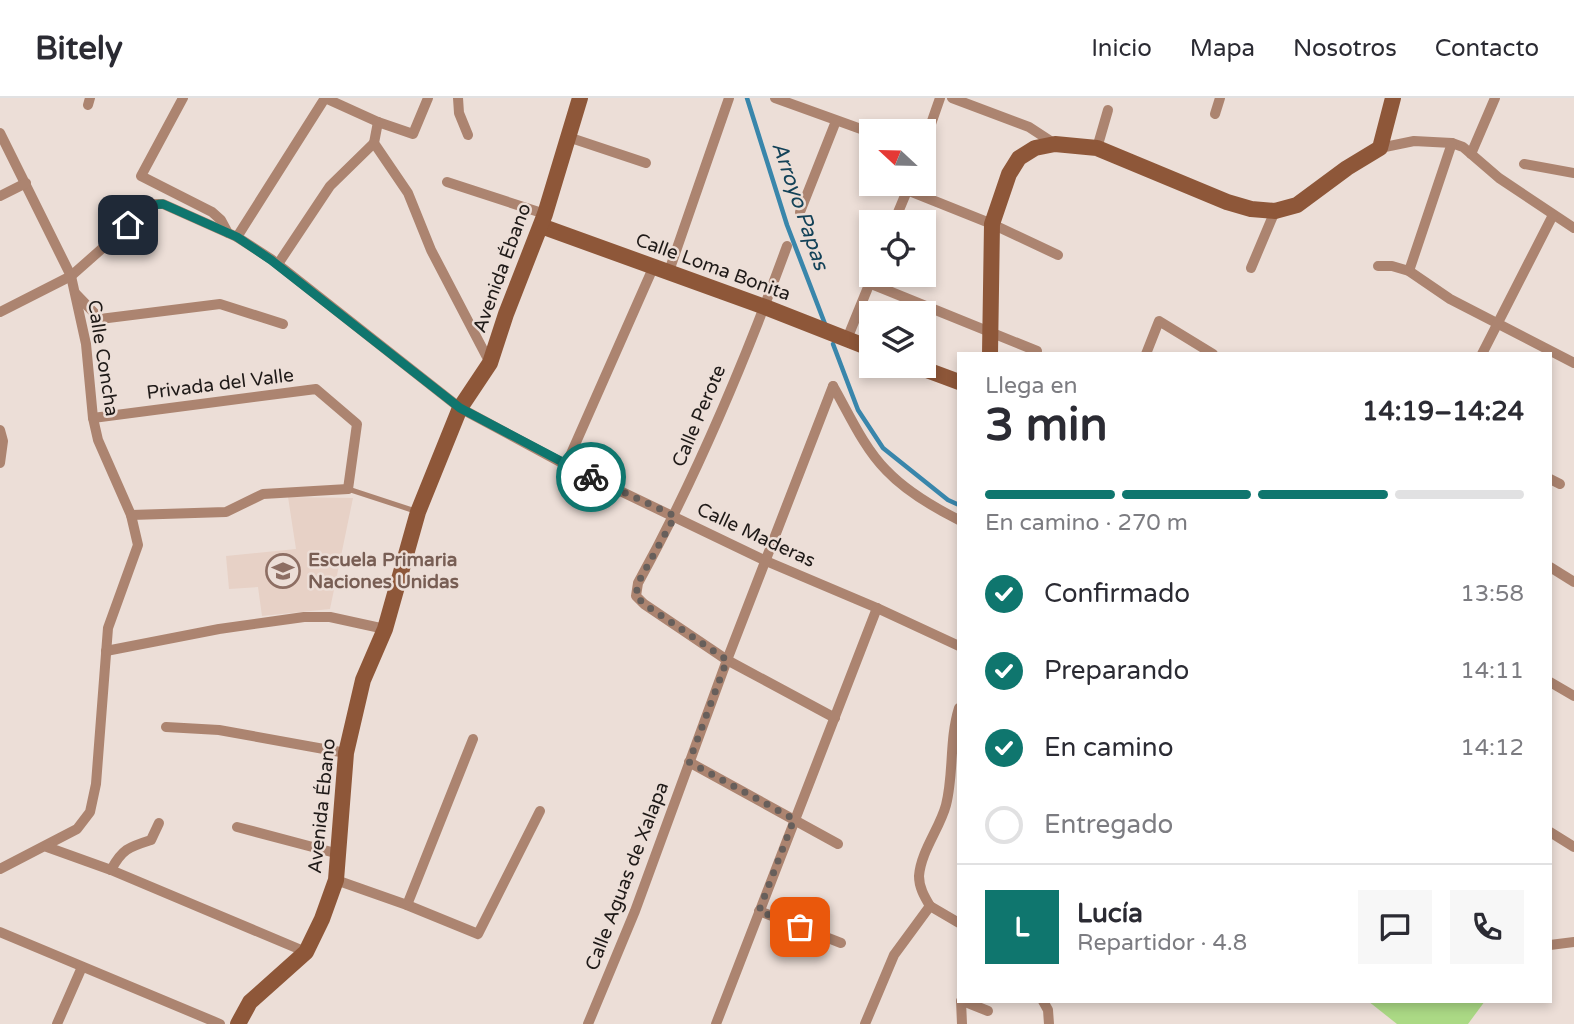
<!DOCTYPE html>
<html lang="es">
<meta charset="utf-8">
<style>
:root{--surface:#fff;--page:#f7f7f7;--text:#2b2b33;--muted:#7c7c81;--line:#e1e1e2;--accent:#0f766e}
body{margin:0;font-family:"Varela Round",sans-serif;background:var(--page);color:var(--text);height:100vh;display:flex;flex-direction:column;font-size:26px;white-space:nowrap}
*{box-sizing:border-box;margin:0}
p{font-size:23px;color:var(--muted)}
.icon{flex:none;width:38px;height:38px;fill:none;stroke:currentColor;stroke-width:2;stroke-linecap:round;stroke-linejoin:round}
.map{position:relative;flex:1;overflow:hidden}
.sheet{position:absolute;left:957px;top:254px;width:595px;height:651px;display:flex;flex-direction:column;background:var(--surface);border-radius:0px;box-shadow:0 4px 10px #0003}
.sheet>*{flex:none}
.needle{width:46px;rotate:292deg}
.tools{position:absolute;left:859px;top:21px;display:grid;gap:14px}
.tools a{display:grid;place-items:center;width:77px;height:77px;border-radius:0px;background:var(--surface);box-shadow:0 4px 10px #0003;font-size:35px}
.pin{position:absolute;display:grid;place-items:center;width:60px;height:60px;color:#fff;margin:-30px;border-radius:14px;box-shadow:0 4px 10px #0006}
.courier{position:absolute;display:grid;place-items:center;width:70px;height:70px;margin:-35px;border:5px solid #0f766e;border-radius:50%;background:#fff;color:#222;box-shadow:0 2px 9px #0007}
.headline em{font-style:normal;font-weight:700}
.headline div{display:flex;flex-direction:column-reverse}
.headline{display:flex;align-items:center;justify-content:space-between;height:119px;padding:0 28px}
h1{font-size:46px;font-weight:700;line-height:52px}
.bar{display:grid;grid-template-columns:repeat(4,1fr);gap:10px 7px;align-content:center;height:84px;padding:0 28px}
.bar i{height:9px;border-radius:5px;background:var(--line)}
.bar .selected{background:var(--accent)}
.bar p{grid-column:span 4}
.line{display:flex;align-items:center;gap:18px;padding:0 28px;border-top:2px solid var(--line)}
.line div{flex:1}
.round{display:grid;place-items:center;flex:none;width:74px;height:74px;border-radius:0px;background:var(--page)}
ol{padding:0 28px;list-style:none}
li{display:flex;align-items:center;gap:21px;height:77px}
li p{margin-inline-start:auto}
li .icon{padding:7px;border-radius:50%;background:var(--accent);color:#fff;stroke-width:4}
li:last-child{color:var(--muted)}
li i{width:38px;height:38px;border:4px solid var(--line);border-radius:50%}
header{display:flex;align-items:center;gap:42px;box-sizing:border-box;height:98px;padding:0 35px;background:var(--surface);border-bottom:2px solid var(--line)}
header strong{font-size:33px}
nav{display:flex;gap:38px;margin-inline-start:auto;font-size:24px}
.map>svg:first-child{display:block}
.built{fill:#e7d1c6}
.green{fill:#abd985}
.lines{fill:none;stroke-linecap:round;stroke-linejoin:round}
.stream{stroke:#3986ab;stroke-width:4.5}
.lane{stroke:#ac8470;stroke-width:5}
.street{stroke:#ac8470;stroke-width:10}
.secondary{stroke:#8e5739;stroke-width:16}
.done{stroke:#675f5b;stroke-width:7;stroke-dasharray:0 12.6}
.route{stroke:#0f766e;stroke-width:9}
.labels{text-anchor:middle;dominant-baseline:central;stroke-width:5;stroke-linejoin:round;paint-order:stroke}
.street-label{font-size:19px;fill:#1f1a18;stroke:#ecded7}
.education-label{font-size:19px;font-weight:bold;fill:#785e54;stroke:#ecded7;text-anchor:start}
.water-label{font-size:21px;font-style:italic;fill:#134258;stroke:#ecded7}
</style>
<header>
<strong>Bitely</strong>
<nav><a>Inicio</a><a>Mapa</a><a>Nosotros</a><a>Contacto</a></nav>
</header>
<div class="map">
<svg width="1574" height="926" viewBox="0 0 1574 926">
<rect width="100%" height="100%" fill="#ecded7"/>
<polygon class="built" points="288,399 353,400 330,511 262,518 258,489 229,491 226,458 296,451"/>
<polygon class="green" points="1368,903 1485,903 1468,926 1397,926"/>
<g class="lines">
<g class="stream">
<polyline points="747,0 787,127 825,226"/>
<polyline points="833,246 858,312 883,350 948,402 959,407"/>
</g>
<polyline class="lane" points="348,391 415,413"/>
<g class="street">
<polyline points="183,0 141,78 212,114 221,122 228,135"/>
<polyline points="325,0 378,24 413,36 428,0"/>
<polyline points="458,0 459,15 468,37"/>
<polyline points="775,0 872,35"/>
<polyline points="952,0 1029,29 1055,46"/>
<polyline points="88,7 90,0"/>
<polyline points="1215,16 1220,0"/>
<polyline points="378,24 374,45 408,95 431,152 490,265"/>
<polyline points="0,35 71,178 86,246 93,320 98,342 131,417 138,447 108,530 96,686 90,714 77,731 0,771"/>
<polyline points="568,39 646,65"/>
<polyline points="924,46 940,0"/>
<polyline points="1097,50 1108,12"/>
<polyline points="1380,50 1414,43 1452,45 1463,49 1499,80 1574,130"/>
<polyline points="1471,56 1495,0"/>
<polyline points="1524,66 1574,75"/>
<polyline points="447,84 545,116"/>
<polyline points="907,92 992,126 1058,157"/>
<polyline points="0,98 26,85"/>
<polyline points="800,114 836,23"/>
<polyline points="894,124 909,88"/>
<polyline points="237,139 325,0"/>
<path d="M787,148C745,263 697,378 638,485L636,498L644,506L727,562L835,620"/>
<polyline points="278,166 330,88 374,45"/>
<polyline points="1378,168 1392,168 1409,173 1450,201 1574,265"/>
<polyline points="1251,170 1275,113"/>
<polyline points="1409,173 1452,45"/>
<polyline points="668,176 729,0"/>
<polyline points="869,185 1037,253"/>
<polyline points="76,196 100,221 220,206 283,226"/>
<polyline points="0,214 71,178 148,110 155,106 163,106 237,139 271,161 460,310 566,367 766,463 877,510 959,548"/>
<polyline points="847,241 873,177"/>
<polyline points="1146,256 1159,223 1213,256"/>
<polyline points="1482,256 1553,117"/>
<path d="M833,288C849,316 864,350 886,372C905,392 935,410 959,422"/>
<polyline points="93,320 316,291 357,326 348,391 263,396 226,414 131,417"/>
<polyline points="0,332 3,343 0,365"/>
<polyline points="566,367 653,170"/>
<polyline points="1550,381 1560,386"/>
<polyline points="1550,469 1574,484"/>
<polyline points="106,553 219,531 304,519 330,519 385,531"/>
<polyline points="1550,584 1574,598"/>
<polyline points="166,629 219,632 346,655"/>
<polyline points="689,664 838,746"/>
<polyline points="237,729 339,756"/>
<polyline points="1550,734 1574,749"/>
<polyline points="47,749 111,772 306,854"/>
<path d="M111,772C122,751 129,749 151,742L159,725"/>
<polyline points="336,782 407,807 478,836 540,713"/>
<polyline points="407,807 473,641"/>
<path d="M930,808C924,798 919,789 919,778C921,753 940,730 946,707C954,676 949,642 959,610"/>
<polyline points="930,808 959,825"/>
<polyline points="759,813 841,845"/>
<polyline points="0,834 220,926"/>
<polyline points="1550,847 1574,844"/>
<polyline points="961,903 962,926"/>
<polyline points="963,903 988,913"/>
<polyline points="1043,903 1048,912 1049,926"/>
<polyline points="57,926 82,869"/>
<polyline points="588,926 635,813 727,562 833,288"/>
<polyline points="716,926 877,510"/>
<polyline points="865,926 894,857 930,808"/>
</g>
<g class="secondary">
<polyline points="541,128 765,209 872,251"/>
<polyline points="990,256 992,126 1009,76 1019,60 1035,50 1055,46 1097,50 1227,104 1251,111 1275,113 1297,107 1347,70 1380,50 1393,0"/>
<polyline points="916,268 959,284"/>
<polyline points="238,926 250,904 306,854 322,821 336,782 346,655 363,582 385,531 418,414 460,310 490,265 506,216 545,116 580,0"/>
</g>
</g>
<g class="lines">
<polyline class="done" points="591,379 675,418 638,485 636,498 644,506 727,562 689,664 794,721 759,813 800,829"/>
<path class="route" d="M128,127C139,117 148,106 163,106L237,139L271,162L460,310L591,379"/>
</g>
<defs>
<g id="school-ring" transform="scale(1.75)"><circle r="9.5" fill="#ecded7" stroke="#8d6e63" stroke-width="1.5"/><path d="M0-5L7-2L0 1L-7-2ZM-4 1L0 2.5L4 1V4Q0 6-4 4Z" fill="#8d6e63"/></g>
</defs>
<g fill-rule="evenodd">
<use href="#school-ring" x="283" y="473"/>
</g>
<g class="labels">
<g class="street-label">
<text transform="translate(713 169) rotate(20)">Calle Loma Bonita</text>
<text transform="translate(502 170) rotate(-70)">Avenida Ébano</text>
<text transform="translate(103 260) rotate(81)">Calle Concha</text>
<text transform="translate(220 286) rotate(-7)">Privada del Valle</text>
<text transform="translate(699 318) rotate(-67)">Calle Perote</text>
<text transform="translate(756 437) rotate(25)">Calle Maderas</text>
<text transform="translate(322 708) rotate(-84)">Avenida Ébano</text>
<text transform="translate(627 778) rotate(-69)">Calle Aguas de Xalapa</text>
</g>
<g class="education-label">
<text x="308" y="462">Escuela Primaria<tspan x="308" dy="22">Naciones Unidas</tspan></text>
</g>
<g class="water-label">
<text transform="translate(800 108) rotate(71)">Arroyo Papas</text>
</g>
</g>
</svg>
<div class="tools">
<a><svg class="needle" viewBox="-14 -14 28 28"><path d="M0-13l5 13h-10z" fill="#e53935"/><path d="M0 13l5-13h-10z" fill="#7c7c81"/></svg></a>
<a><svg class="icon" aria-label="locate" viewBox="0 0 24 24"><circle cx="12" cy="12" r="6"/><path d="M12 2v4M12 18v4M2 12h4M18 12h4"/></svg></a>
<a><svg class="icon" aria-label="layers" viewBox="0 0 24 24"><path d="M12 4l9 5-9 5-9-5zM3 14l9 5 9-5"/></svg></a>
</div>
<div class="pin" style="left:800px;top:829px;background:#ea580c"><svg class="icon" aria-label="bag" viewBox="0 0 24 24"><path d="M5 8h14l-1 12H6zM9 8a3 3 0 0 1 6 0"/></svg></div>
<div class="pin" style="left:128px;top:127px;background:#1f2937"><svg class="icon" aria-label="home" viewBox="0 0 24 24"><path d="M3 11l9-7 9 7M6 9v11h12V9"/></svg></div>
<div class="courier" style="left:591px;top:379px"><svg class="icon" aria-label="bike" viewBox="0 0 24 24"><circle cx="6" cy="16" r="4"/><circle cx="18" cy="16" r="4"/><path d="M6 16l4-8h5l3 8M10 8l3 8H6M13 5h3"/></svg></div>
<section class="sheet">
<div class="headline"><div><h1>3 min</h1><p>Llega en</p></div><em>14:19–14:24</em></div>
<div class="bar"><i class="selected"></i><i class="selected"></i><i class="selected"></i><i></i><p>En camino · 270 m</p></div>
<ol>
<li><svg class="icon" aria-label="check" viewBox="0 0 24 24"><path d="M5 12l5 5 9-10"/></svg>Confirmado<p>13:58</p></li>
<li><svg class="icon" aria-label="check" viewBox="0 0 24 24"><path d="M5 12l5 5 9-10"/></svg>Preparando<p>14:11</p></li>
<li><svg class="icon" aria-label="check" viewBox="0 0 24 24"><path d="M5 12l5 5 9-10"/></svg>En camino<p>14:12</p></li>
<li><i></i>Entregado</li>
</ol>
<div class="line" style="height:126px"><b class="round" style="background:var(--accent);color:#fff">L</b><div><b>Lucía</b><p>Repartidor · 4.8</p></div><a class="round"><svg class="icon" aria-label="chat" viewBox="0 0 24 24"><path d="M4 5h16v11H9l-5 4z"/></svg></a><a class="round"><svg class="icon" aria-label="phone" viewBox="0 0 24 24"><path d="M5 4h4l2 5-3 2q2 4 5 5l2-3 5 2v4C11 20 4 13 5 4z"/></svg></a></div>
</section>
</div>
